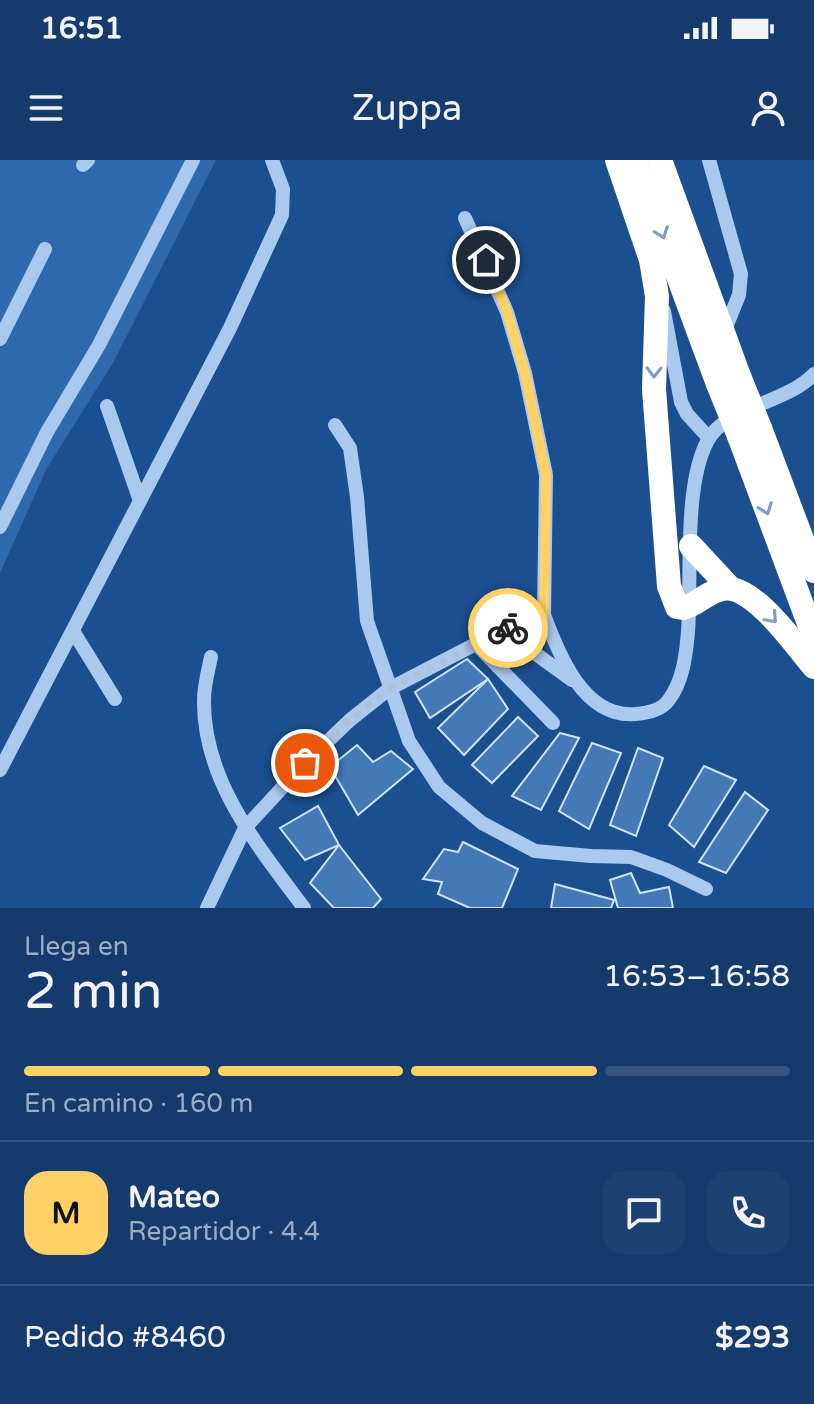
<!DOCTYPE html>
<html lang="es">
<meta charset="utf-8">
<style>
:root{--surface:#143b6b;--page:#1d4271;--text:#f1f3f6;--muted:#9dadc1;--line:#33557e;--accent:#ffd166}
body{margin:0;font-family:"Varela Round",sans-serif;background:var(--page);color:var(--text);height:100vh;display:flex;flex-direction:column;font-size:30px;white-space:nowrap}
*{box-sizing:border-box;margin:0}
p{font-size:26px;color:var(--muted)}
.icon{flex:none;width:44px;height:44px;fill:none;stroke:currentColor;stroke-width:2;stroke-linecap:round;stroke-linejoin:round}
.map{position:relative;height:748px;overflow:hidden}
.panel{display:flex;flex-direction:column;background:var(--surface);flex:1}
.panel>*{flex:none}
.pin{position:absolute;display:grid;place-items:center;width:68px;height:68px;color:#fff;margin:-34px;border:4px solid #fff;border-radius:50%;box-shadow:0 2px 8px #0007}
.courier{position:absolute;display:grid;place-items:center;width:80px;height:80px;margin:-40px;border:6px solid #ffd166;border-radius:50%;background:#fff;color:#222;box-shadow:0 2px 10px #0007}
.overview em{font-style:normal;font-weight:600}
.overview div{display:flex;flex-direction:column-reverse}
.overview{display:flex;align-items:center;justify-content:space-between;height:136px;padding:0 24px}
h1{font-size:52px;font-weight:600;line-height:60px}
.bar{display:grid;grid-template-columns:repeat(4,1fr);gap:12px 8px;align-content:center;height:96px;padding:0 24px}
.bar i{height:10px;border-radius:6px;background:var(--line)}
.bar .on{background:var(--accent)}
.bar p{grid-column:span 4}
.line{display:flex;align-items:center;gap:20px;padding:0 24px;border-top:2px solid var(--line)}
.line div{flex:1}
.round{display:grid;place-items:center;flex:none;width:84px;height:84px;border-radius:24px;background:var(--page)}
.status{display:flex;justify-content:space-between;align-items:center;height:56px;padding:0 40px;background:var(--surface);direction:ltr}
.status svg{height:22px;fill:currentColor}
header{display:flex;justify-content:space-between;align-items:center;height:104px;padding:0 24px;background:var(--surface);font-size:36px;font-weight:600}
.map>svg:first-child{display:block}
.green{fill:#2e69ad}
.building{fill:#4478b7;stroke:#cfe3fa;stroke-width:2}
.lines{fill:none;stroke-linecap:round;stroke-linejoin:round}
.minor{stroke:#a9c9ee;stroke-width:14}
.highway{stroke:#fff;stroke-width:24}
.highway-bridge{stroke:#fff;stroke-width:24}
.oneway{stroke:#829ec1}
.done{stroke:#afc1d8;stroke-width:8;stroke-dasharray:0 14.4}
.route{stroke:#ffd166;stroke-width:10}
</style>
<div class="status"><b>16:51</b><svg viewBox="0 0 49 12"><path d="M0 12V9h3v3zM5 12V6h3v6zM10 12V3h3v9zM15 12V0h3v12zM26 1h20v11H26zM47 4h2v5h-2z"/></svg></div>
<header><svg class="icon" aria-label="menu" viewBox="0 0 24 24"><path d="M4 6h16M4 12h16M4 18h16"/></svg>Zuppa<svg class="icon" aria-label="person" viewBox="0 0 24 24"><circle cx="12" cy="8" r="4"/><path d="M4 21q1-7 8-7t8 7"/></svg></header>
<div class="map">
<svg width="814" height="748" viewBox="0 0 814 748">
<rect width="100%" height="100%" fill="#1b4f8f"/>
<polygon class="green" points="0,0 216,0 113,203 47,308 0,413"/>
<g class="building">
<polygon points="467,499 488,519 430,558 415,532"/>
<polygon points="488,519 508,549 464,595 438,568"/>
<polygon points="518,557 538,576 492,623 472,605"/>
<polygon points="560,573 579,578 541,650 512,636"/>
<polygon points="592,583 621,593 589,669 559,651"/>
<polygon points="357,585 373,602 391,591 413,609 358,655 330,607"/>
<polygon points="638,588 663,598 636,676 610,665"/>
<polygon points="704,606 736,620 694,687 669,665"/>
<polygon points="745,632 768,650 726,713 699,702"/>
<polygon points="318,646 339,685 305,700 280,668"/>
<polygon points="463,682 518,709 502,748 470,748 438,734 442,722 423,719 444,689 458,692"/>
<polygon points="339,685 381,739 373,748 334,748 310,723"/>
<polygon points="631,713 640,733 669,727 673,748 618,748 610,720"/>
<polygon points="555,724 614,740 611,748 551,748"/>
</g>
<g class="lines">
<g class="minor">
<polyline points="709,0 741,114 739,135 724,172"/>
<polyline points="83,5 88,0"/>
<polyline points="465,58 507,152 525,213 546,315 544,455"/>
<polyline points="664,151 681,242 687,254 709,278"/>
<polyline points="0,179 45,89"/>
<polyline points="107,246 140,341"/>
<polyline points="335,265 350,288 357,337 367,461 409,581 439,627 482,663 535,691 591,696 631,697 667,710 706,729"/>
<polyline points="0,367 47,272 99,185 193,0"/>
<polyline points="73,471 115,539"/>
<polyline points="493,475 529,489 572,520"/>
<polyline points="476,484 553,563"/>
<path d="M211,497C208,511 204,526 204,540C203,621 258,686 304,748"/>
<polyline points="0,610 230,168 282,55 283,29 272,0"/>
<path d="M207,748L245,668L305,603L350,560L389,529L493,475L544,455C559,495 584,559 636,554C648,553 661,550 668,541C683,522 686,495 688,472C692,418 683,325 708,280C726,247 787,243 814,214"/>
</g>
<g class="highway">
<path d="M617,0L651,100L657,136L654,229L669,426L677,447L683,448C697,445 707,432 722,429C752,422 796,486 814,507"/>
<polyline points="635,0 718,224"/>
<polyline points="660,0 739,216"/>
<polyline points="760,268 814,411"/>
<polyline points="739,276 814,477"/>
<polyline points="691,386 730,428"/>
</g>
<g class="highway-bridge">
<polyline points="739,216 760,268"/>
<polyline points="718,224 739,276"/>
</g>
</g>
<defs><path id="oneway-chevron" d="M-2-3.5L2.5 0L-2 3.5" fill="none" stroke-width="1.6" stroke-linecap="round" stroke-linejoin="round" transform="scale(2)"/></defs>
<g class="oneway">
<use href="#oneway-chevron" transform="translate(662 73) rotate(70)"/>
<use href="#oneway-chevron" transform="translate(654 212) rotate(91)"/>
<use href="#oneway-chevron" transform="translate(766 349) rotate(70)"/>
<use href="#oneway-chevron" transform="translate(772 458) rotate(48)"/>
</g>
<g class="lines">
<polyline class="done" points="305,603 350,560 389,529 508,468"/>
<polyline class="route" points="486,100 507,152 525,213 546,315 544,455 508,468"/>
</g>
</svg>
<div class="pin" style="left:305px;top:603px;background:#ea580c"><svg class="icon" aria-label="bag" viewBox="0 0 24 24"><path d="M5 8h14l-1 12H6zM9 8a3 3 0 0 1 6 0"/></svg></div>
<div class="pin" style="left:486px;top:100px;background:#1f2937"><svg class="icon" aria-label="home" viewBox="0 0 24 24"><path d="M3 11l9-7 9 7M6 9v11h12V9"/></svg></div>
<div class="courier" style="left:508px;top:468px"><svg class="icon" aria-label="bike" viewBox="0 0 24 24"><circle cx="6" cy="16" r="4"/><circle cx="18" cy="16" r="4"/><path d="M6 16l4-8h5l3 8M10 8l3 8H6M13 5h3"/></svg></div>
</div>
<section class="panel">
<div class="overview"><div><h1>2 min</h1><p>Llega en</p></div><em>16:53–16:58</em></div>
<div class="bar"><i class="on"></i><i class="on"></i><i class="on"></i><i></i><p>En camino · 160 m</p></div>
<div class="line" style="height:144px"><b class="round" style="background:var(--accent);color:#111">M</b><div><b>Mateo</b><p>Repartidor · 4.4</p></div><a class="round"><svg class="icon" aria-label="chat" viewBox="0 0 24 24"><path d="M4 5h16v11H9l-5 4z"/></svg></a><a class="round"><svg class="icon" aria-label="phone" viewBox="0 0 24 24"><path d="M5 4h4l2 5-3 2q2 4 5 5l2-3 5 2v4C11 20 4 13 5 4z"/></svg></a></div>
<div class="line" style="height:104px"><div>Pedido #8460</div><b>$293</b></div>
</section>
